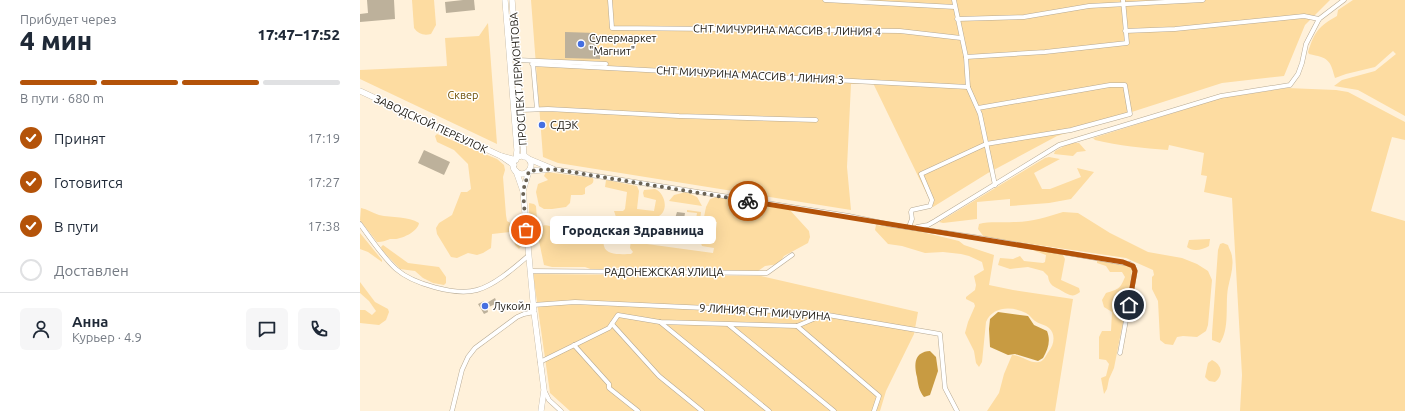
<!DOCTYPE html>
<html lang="ru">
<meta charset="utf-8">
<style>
:root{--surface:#fff;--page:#f6f6f7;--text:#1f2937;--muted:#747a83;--line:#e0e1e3;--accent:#b45309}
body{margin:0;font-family:Ubuntu,sans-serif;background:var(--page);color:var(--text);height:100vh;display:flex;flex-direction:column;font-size:15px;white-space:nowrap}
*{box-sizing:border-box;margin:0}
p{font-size:13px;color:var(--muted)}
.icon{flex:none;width:22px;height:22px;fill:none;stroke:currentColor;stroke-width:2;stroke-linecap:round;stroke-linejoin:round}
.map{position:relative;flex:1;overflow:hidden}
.drawer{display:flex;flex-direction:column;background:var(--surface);width:360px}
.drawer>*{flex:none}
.pin{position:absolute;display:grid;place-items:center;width:34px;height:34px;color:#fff;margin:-17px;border:2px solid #fff;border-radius:50%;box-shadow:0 1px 4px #0007}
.courier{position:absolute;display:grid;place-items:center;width:40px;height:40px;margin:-20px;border:3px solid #b45309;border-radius:50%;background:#fff;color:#222;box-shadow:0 1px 5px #0007}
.bubble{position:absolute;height:28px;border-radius:6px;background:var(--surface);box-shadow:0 4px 16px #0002;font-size:13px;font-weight:800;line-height:28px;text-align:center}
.overview em{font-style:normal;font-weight:800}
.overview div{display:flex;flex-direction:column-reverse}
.overview{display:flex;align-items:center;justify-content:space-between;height:68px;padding:0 20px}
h1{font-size:26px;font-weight:800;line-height:30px}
.bar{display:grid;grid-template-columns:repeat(4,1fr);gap:6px 4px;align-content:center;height:48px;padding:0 20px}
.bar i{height:5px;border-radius:3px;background:var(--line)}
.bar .selected{background:var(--accent)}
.bar p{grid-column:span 4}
.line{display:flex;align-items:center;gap:10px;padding:0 20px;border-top:1px solid var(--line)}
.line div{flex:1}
.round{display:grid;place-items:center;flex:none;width:42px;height:42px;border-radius:6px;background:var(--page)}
ol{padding:0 20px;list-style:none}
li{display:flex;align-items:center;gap:12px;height:44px}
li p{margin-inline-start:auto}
li .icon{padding:4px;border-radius:50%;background:var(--accent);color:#fff;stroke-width:4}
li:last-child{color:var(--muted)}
li i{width:22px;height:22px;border:2px solid var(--line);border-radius:50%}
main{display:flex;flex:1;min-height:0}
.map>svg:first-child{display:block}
.green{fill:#fddca1}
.water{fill:#c89b42}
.building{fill:#bdb19b}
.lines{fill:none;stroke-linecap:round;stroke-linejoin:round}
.street-casing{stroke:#b6a993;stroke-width:5}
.secondary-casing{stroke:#b6a993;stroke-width:6}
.street{stroke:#fff;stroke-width:4}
.secondary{stroke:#fff;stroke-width:5.5}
.done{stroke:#6a6355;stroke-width:4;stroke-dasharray:0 7.2}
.route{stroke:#b45309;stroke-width:5}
.poi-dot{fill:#456fe1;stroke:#fff;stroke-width:1.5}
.labels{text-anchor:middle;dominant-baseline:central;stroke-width:3;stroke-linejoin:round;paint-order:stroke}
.street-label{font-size:11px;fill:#1a160e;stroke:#fff}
.poi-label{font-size:11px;fill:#1a160e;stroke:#fff;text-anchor:start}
.park-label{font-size:11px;fill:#6c4e06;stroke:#fff}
</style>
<main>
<section class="drawer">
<div class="overview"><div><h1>4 мин</h1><p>Прибудет через</p></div><em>17:47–17:52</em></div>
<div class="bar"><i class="selected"></i><i class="selected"></i><i class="selected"></i><i></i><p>В пути · 680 m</p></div>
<ol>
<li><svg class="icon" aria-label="check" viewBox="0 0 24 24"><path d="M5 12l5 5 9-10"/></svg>Принят<p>17:19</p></li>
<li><svg class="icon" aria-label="check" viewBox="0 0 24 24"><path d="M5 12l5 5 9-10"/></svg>Готовится<p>17:27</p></li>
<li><svg class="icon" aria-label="check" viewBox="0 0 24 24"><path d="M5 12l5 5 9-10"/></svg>В пути<p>17:38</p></li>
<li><i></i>Доставлен</li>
</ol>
<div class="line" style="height:72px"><a class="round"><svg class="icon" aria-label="person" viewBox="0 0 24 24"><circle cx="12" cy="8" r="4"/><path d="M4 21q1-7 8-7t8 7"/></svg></a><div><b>Анна</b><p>Курьер · 4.9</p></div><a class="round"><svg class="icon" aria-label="chat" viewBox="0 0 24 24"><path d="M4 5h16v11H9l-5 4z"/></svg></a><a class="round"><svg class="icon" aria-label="phone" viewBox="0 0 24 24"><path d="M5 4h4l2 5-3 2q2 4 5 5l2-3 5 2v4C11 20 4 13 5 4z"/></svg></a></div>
</section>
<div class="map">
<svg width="1045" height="411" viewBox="0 0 1045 411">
<rect width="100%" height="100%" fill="#fff1da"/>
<g class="green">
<path d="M52,0H74L76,25L71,34C64,36 58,34 54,28Z"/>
<polygon points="171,0 970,0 945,25 924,76 862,83 697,136 628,173 573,207 513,83 491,84 487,167 491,210 198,163 183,157"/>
<path d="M993,0H1045V116L998,90L974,86L982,80L1015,71L1036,54L1033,51L1015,67L986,74L975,78C970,59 968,58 949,54L948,52C955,31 958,27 977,16L978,10Z"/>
<polygon points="128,23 137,144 0,79 0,70 87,66 85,38 119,36"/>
<path d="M927,88L976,90L988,92L1045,122V140L1032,137L1011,211L1045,221V411H880L882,375L872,198L844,192L847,176L841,175L844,153L809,145L808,150C783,148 759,146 735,140L733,138L861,98Z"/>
<polygon points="77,134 137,159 144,165 145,170 143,177 146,215 147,221 157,227 161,246 159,249 155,245 151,232 132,234 131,248 123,253 117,255 108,253 97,258 91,257 77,234 76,228 79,223 92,215 101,192 107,192 111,189 108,164 94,150 77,142 75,136"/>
<polygon points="710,143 719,143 726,151 717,152 713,156 694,154 695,151"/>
<polygon points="689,157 700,159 674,173 682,189 690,189 721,177 717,168 734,172 711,199 689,203 650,206 650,199 617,202 617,219 583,223 579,222 685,158"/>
<path d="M186,172L233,178C235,185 229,184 225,188V194L222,195H211L210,203L206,207L192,209H184L179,206L176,192L178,184L188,180L184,176Z"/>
<path d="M246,180L277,186L279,191L277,209L294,211L296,200L284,197L283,193L284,190L295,189C305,193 309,210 299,216C293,220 282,216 276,216L272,242L353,253L354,248L342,246C339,240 341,226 346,221L349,222L351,226L350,235L355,236L357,222L346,219L344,217L346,207L350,199L356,197L429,209L449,231L450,237L448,243L424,256L419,264L405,266L398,271C376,271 354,269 331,269C323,269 318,273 311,274C300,276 287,273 277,273C265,272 258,261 247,274H244L225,267H192L184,265L179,241L180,227C188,222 193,229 200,231C213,234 227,231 241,236C244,239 243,242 244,246C246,256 263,254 271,254L273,252L270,248L273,222L257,220L254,211H263L265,209L267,192L245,187Z"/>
<polygon points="326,192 337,197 342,206 309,201 314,195"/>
<polygon points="169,203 174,204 176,206 178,232 176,234 171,232 169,226"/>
<path d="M1,208C7,209 13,213 19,215C32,218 48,216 59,223C58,231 44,238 36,239C35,239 31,239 30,239C25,241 23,242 17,242L0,220Z"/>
<path d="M327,210L341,212C340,220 340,231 336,238C328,250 311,242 312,228L333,231L335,222H337L336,219L337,213L327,212Z"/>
<path d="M703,212L718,213L750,233L788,252L822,258L837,264L848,271L852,280L848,325L846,331L837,337L823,336L817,337L813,345L805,344L800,340L798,301L792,289V277L794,275L793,270L766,258L624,237L618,229L619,224C630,221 642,223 654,222C671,222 687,217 703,212Z"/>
<path d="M516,225L558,231L599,241L604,245L634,255L629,285L653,290L713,299L695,411H627L639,393L644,374L652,355C661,355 670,364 679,362C684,361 686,355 689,351C694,345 696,334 689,328C686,325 679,324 675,321C672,319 670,315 666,313C652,306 633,306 626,322L622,362L619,367L616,363L614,351L605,333L608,322L615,306L614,303L606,299V297L615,290L616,285L614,276L624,270L622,262L609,256L601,254L583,252L565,253L542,246L528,244L515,230Z"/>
<polygon points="0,233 22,260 22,262 8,252 0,249"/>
<path d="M850,239L849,246C843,250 832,252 827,247L829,240Z"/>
<path d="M863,243L868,245C869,249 872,253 872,257C874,267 870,278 868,288C865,305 870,328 860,343L852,340V334L858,250L860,244Z"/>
<polygon points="23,245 48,263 79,267 86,277 86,283 84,285 73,283 63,278 55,271 40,269 22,250 21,247"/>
<path d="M670,249L688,251L703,255L705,259L701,280L719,288L720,292C713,298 709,295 702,291C694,286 689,286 688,276L683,271L668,267L650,269L638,265L640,258L653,259L660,256L664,261L683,263L685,262L686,255Z"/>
<path d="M737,260L765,264L770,266L772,270L769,293L764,302L766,307L754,368L749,379L747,389L744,394L741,378L746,376L749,364L746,360L739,359V337L742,331H751L752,312L744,307L742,300L746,293C759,289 760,289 765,277L762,272H750L746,266L737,263Z"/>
<polygon points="173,274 401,276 558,312 554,334 526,391 520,411 210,411 190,393"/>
<polygon points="0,282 15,302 28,309 29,312 26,320 19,325 0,323 0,310 5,310 12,315 16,311 9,301 0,293"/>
<path d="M852,360C862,365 864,375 855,382L849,381L845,377L848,363Z"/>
</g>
<g class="water">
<path d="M638,312L668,316L674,325L687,331C691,341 688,349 683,358L678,361L655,354L648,355L630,347L629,329L630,319Z"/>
<path d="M570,351L576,357L578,371L570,395L564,397C559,391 558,384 557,377C554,364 554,352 570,351Z"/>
</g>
<g class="building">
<polygon points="7,0 34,0 35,19 0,22 0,14 8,13"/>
<polygon points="103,0 114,0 115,10 86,13 85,2"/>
<polygon points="205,32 236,33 236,55 240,55 240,59 205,58"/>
<polygon points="64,150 90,162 84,175 58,163"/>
<polygon points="317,212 325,213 324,219 326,221 335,222 333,232 312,228"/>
<polygon points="135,298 137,303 127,308 128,312 124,314 118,304 124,301 125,304"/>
</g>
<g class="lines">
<g class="street-casing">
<g id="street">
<polyline points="250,0 252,28 540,31 601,38"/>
<polyline points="465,0 595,7"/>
<polyline points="594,0 606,57 608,87 620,114 635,185"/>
<polyline points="597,19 664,17 729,6 843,0"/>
<polyline points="765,31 815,29 944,16 959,19"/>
<polyline points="606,57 685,52 767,43 763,0"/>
<polyline points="157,60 246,64"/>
<polyline points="172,64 608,87"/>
<polyline points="173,64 177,109"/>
<polyline points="161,110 188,109 319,116 456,120"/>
<polyline points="193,169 489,216 532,225 614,237 770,264 773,266 775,271 760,353"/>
<path d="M0,224C11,239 22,256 36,269C53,284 96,296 117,290C135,285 154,268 168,256"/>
<polyline points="549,227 552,219 551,212 552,210 570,206 572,200 561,174 626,144 711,130 770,114 765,85 750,85 618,108"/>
<polyline points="557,227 568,225 575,221 699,145 861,96 930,85 938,74 942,63 946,44 959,19 984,0"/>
<polyline points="170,271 407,273 432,255"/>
<polyline points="173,305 215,302 456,313 580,334 585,388 597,411"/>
<polyline points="300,322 409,411"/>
<polyline points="252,324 299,376 342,411"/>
<polyline points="369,325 474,411"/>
<polyline points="437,326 519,396 514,411"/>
<polyline points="214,345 249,384 249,388 278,411"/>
<polyline points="180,362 249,328 258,315 300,322 437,326 463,315"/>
<polyline points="184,390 189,400 201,411"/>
<polyline points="92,411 102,370 108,357 115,348 157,317 164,314 174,312"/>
</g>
</g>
<g class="secondary-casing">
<g id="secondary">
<polyline points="152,0 164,157"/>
<polyline points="0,91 141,156 154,165"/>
<polyline points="141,156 156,160 157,150 145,0"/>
<circle cx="162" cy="165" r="9"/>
<polyline points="156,171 163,191 169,171 193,169 169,159"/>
<polyline points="163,191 174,312 184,390 181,411"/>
</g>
</g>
<use href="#street" class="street"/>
<use href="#secondary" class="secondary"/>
</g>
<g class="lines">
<polyline class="done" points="166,230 163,191 169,171 193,169 388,201"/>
<polyline class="route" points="388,201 763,262 773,266 775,271 769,305"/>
</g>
<g class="poi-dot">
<circle cx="221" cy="44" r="4"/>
<circle cx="182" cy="125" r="4"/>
<circle cx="125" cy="306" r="4"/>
</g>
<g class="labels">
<g class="street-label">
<text transform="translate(427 30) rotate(1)">СНТ МИЧУРИНА МАССИВ 1 ЛИНИЯ 4</text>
<text transform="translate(390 75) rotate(3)">СНТ МИЧУРИНА МАССИВ 1 ЛИНИЯ 3</text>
<text transform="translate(158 79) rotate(-94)">ПРОСПЕКТ ЛЕРМОНТОВА</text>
<text transform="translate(71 124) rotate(25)">ЗАВОДСКОЙ ПЕРЕУЛОК</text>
<text x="304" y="272">РАДОНЕЖСКАЯ УЛИЦА</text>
<text transform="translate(405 312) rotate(4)">9 ЛИНИЯ СНТ МИЧУРИНА</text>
</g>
<g class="poi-label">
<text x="229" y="38">Супермаркет<tspan x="229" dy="13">"Магнит"</tspan></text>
<text x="190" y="125">СДЭК</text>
<text x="133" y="306">Лукойл</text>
</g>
<g class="park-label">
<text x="103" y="95">Сквер</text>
</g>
</g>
</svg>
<div class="pin" style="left:166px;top:230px;background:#ea580c"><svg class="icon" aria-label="bag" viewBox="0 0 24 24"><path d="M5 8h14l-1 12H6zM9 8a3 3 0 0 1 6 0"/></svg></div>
<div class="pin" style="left:769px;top:305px;background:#1f2937"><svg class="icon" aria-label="home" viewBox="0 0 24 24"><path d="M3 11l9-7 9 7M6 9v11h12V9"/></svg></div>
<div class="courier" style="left:388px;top:201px"><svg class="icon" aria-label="bike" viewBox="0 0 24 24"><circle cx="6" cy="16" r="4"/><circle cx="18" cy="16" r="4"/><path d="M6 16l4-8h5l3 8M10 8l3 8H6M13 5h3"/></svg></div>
<div class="bubble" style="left:190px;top:216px;width:166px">Городская Здравница</div>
</div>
</main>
